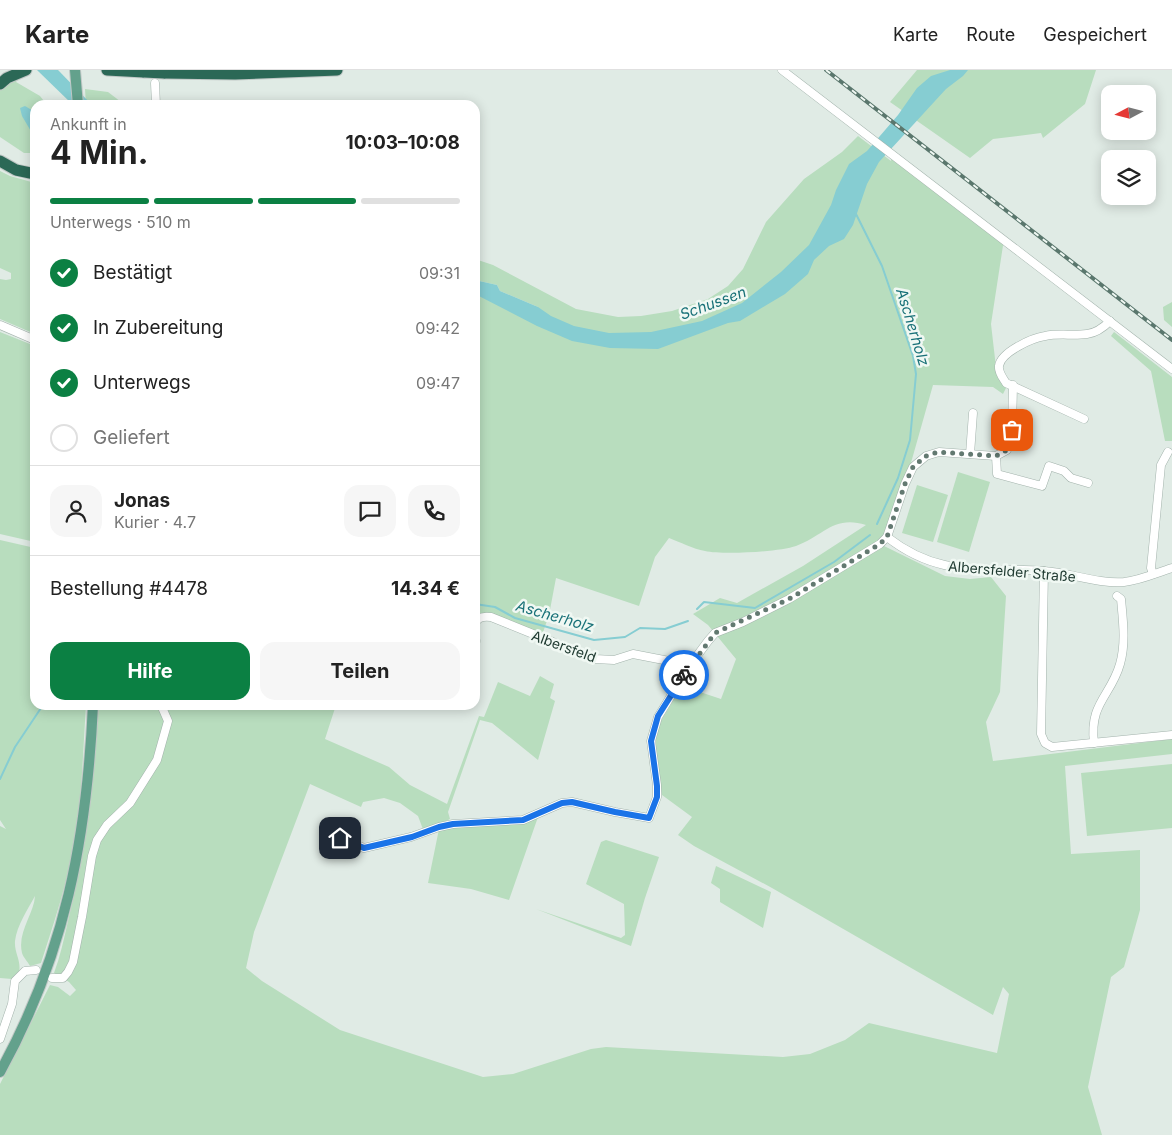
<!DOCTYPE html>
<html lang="de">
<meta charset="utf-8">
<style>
:root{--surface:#fff;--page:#f6f6f6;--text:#222;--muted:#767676;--line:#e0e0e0;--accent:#0b8043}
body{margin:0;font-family:Inter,sans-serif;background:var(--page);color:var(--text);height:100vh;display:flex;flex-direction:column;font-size:19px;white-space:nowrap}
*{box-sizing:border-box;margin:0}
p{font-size:16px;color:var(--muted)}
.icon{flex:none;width:28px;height:28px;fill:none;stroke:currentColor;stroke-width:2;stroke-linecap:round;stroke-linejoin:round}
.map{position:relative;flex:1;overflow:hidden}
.sheet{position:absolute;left:30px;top:30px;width:450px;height:610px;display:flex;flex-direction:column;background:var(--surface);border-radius:15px;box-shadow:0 2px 12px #0003}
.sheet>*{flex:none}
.needle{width:32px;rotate:263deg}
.tools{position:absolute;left:1101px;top:15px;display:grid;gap:10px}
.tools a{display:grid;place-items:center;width:55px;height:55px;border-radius:10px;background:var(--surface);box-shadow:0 2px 12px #0003;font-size:25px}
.pin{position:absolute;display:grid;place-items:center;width:42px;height:42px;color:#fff;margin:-21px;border-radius:10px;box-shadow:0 2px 8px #0006}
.courier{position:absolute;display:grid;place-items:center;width:50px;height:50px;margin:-25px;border:4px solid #1a73e8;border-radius:50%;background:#fff;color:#222;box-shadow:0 1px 6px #0007}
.summary em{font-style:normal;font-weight:700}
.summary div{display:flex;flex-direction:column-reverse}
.summary{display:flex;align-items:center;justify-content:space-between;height:85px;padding:0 20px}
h1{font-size:32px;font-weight:700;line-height:38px}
.bar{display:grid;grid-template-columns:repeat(4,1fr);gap:8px 5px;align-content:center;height:60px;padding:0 20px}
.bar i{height:6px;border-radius:4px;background:var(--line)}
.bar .on{background:var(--accent)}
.bar p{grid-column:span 4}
.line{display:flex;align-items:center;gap:12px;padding:0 20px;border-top:1px solid var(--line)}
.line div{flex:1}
.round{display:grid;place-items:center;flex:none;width:52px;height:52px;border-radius:15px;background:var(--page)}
ol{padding:0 20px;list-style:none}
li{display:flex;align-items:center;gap:15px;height:55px}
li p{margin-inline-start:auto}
li .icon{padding:5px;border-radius:50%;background:var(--accent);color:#fff;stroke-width:4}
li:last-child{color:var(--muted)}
li i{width:28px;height:28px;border:2px solid var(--line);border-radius:50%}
.primary-button{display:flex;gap:10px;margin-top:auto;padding:10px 20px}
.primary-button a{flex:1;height:58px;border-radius:15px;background:var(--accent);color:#fff;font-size:20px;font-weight:700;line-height:58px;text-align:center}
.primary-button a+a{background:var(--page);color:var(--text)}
header{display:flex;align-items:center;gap:30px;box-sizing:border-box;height:70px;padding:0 25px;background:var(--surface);border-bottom:1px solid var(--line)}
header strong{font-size:24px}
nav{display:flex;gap:28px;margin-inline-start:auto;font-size:18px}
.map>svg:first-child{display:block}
.green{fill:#b8ddbe}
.water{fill:#86cdd2}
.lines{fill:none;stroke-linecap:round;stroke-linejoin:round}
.stream{stroke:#86cdd2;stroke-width:2}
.minor-casing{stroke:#a3b3ac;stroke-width:9}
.major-casing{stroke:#c1c8c6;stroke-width:12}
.highway-casing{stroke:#c1c8c6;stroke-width:13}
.minor{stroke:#fff;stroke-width:8}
.major{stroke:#63a18c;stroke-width:10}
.highway{stroke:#2b6856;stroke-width:11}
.rail-casing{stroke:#5a776d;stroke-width:4}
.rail{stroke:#f0f8f3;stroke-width:2;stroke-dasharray:5.5;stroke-linecap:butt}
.highway-bridge-casing{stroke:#c1c8c6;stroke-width:13;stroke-linecap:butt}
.highway-bridge{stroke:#2b6856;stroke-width:11}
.done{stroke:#637971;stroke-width:5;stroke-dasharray:0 9}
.route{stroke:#1a73e8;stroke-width:6}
.labels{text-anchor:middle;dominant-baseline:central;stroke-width:5;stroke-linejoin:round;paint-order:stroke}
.street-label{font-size:14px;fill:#203b32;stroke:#f0f8f3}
.water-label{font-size:15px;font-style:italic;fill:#197178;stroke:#f0f8f3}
</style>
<header>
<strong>Karte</strong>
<nav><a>Karte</a><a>Route</a><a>Gespeichert</a></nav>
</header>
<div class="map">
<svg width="1172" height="1065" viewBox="0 0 1172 1065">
<rect width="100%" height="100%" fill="#e0ebe5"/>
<g class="green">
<polygon points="917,0 1096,0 1085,34 1043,68 1041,63 993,69 970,88 890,32"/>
<polygon points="19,8 16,12 40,26 47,35 35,35 35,83 24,83 0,67 0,19 8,12"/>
<polygon points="85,19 108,22 125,35 86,35"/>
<path d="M858,66L891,91L892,83L1004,169L991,254L997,306L1006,318L1003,324L993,317L933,315L905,414L880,474L945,506L970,509L991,507L1006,526L1000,622L986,652L993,691L1172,669V684L1065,696L1071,784L1140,780V840L1124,897L1111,907L1088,1017L1102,1065H0V1014L50,915L58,917L70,926L76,920L69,912L54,903C60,887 64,869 68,851C86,780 92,708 98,635H336L325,669L389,697L410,715L447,734L479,646L484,647L498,612L530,626L540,606L554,614L550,628L555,631L538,690L492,653L480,650L448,742L450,749L424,762L418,746L400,733L384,728L363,732L361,737L310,714L254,862L246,898L262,911L340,960L483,1007L513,1004L591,979L606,977L783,987L810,984L845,970L869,953L997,983L1009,924L1003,917L993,945L772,818L694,776L678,765L692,747L662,725L656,678V659L682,616L721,629L736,589L708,555L693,544L720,528L737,533L803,496L866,455C833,445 824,466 796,476C779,482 723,485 705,481C693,479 680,472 669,468L655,487L639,536L556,508L549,545L541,568L491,547L475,554V224L538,237L500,221L497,215L475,210V189L493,195L576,239L618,247L641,246L672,241L708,229L728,216L743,199L766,152L804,109L842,82Z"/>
<polygon points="0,101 10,106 35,113 35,264 0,249 0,209 6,210 11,209 11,203 0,198"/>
<polygon points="1172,232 1172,257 1164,250 1163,237"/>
<polygon points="0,262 35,276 35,472 0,464"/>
<polygon points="1114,262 1172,307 1172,371 1165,371 1151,301 1111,266"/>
<polygon points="958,402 990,412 969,482 937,472"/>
<polygon points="917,415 948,425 933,472 902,463"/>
<path d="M0,470L35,478V635H86C83,680 82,727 75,772C67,813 54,853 41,893L30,896C28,892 23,887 22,883C17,862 34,844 35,826C28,839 17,855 15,871C14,884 23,892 18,906L12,909L0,908V756L6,759L0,750Z"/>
<polygon points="1172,694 1172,758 1087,766 1081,703"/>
<path d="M538,747L509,830L471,819L428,813L439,759C472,751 506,761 538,747Z"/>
<polygon points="606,770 659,787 645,828 631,876 536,839 621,868 625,865 624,834 586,814 601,772"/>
<polygon points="716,796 771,822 763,858 720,832 720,819 711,813"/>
</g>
<g class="water">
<polygon points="37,0 58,0 92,35 73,35"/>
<polygon points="950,0 968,0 963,6 946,19 879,92 867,114 853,155 844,169 829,176 814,190 808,204 785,224 740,251 728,253 658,279 610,278 572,271 537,256 475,224 475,210 497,215 500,221 538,237 551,246 574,256 609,263 651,262 702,251 742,233 781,202 809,175 831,135 836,120 849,94 867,81 898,45 917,18 931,6"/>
<polygon points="25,36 35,42 35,64 32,63 22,46 20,38"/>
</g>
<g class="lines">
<g class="stream">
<polyline points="855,142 882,196 913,286 916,304 910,370 898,408 877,454"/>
<polyline points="475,534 495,537 515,548 594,570 625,567 640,558 665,559 688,551"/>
<polyline points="697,539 704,532 755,538 834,492 870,465"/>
<polyline points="0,709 15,677 43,635"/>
</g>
<g class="minor-casing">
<g id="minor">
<polyline points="782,0 1172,299"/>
<polyline points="155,13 156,35"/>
<polyline points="0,255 35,270"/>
<path d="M1084,349L1006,313C1003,308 998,302 999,296C1001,282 1032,268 1045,266C1059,263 1073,266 1087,264C1096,263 1104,257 1110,251"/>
<polyline points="970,384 973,343"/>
<polyline points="996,386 997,404 1042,416 1049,396 1064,401 1071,408 1088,413"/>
<path d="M887,467C941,509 982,496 1044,501C1071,503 1098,514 1124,512C1141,510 1156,503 1172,498"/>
<polyline points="1044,501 1041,664 1045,673 1052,677 1172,665"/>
<polyline points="1153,504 1151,498 1161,395 1168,382"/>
<path d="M475,554C477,547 484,546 491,547L595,589L614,590L633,584L669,591L688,598"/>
<polyline points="475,570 476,571"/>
<path d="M1094,673C1089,633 1111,626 1120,594C1126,573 1123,551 1121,529L1117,526"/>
<polyline points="340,768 364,778 411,767 439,757 453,754 523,750 562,733 572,732 615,742 649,748 657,727 657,715 651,671 658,647 688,598 708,571 715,563 743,552 789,529 880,474 887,467 905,414 913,397 926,386 939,382 996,386 1007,380 1012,360 1013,315"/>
<polyline points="52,908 63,908 68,902 73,892 82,847 92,786 97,770 107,755 130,733 157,690 168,651 161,635"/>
<polyline points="0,969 12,934 15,911 25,901 36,900"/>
</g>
</g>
<g class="major-casing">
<g id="major">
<polyline points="75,0 78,35"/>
<path d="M0,1002C65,885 87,767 93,635"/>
</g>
</g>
<g class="highway-casing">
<g id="highway">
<polyline points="107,0 144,2"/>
<polyline points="164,3 235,4 337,0"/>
<polyline points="0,14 7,8 26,0"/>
<polyline points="0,91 16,100 35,104"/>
</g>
</g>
<use href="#minor" class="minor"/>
<use href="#major" class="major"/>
<use href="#highway" class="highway"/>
<g class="rail-casing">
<polyline id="rail" points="826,0 1172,270"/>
</g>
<use href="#rail" class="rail"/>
<g class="highway-bridge-casing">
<polyline id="highway-bridge" points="144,2 164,3"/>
</g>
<use href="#highway-bridge" class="highway-bridge"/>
</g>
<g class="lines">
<polyline class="done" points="684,605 715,563 789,529 880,474 887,467 905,414 913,397 926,386 938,382 996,386 1007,380 1012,360"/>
<polyline class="route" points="340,768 364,778 412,767 439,757 453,754 523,750 562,733 572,732 615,742 649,748 657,727 657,716 651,671 658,646 684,605"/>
</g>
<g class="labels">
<g class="street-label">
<text transform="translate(1012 501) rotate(5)">Albersfelder Straße</text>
<text transform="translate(564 576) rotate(20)">Albersfeld</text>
</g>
<g class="water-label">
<text transform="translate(713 233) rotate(-20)">Schussen</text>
<text transform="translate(913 257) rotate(73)">Ascherholz</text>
<text transform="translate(555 546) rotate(16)">Ascherholz</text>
</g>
</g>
</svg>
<div class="tools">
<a><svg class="needle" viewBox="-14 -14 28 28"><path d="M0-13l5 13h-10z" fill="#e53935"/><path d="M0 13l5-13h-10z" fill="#767676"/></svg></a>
<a><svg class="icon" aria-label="layers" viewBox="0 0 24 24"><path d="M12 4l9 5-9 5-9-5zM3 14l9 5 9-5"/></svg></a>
</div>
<div class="pin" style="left:1012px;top:360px;background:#ea580c"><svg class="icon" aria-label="bag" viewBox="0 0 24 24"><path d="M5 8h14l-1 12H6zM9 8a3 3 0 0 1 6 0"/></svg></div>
<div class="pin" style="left:340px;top:768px;background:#1f2937"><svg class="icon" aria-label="home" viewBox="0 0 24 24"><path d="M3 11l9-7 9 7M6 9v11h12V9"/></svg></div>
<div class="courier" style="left:684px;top:605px"><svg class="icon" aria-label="bike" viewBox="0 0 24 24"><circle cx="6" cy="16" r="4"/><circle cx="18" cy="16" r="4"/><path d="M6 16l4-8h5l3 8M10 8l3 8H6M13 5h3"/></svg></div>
<section class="sheet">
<div class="summary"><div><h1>4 Min.</h1><p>Ankunft in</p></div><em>10:03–10:08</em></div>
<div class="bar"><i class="on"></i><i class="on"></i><i class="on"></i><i></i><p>Unterwegs · 510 m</p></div>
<ol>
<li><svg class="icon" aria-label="check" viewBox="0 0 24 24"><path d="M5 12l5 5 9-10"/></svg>Bestätigt<p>09:31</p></li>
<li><svg class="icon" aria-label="check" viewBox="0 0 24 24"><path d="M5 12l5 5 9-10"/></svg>In Zubereitung<p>09:42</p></li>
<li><svg class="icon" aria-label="check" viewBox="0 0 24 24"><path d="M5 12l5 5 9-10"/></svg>Unterwegs<p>09:47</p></li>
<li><i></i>Geliefert</li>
</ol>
<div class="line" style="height:90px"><a class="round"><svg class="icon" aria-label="person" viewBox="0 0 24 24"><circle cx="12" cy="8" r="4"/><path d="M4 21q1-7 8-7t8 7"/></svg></a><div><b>Jonas</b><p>Kurier · 4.7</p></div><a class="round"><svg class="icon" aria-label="chat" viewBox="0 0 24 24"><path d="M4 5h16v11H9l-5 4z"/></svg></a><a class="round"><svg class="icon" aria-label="phone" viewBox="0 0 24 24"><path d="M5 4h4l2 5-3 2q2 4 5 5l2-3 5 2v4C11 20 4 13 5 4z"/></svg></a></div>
<div class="line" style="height:65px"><div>Bestellung #4478</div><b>14.34 €</b></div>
<div class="primary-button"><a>Hilfe</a><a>Teilen</a></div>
</section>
</div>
